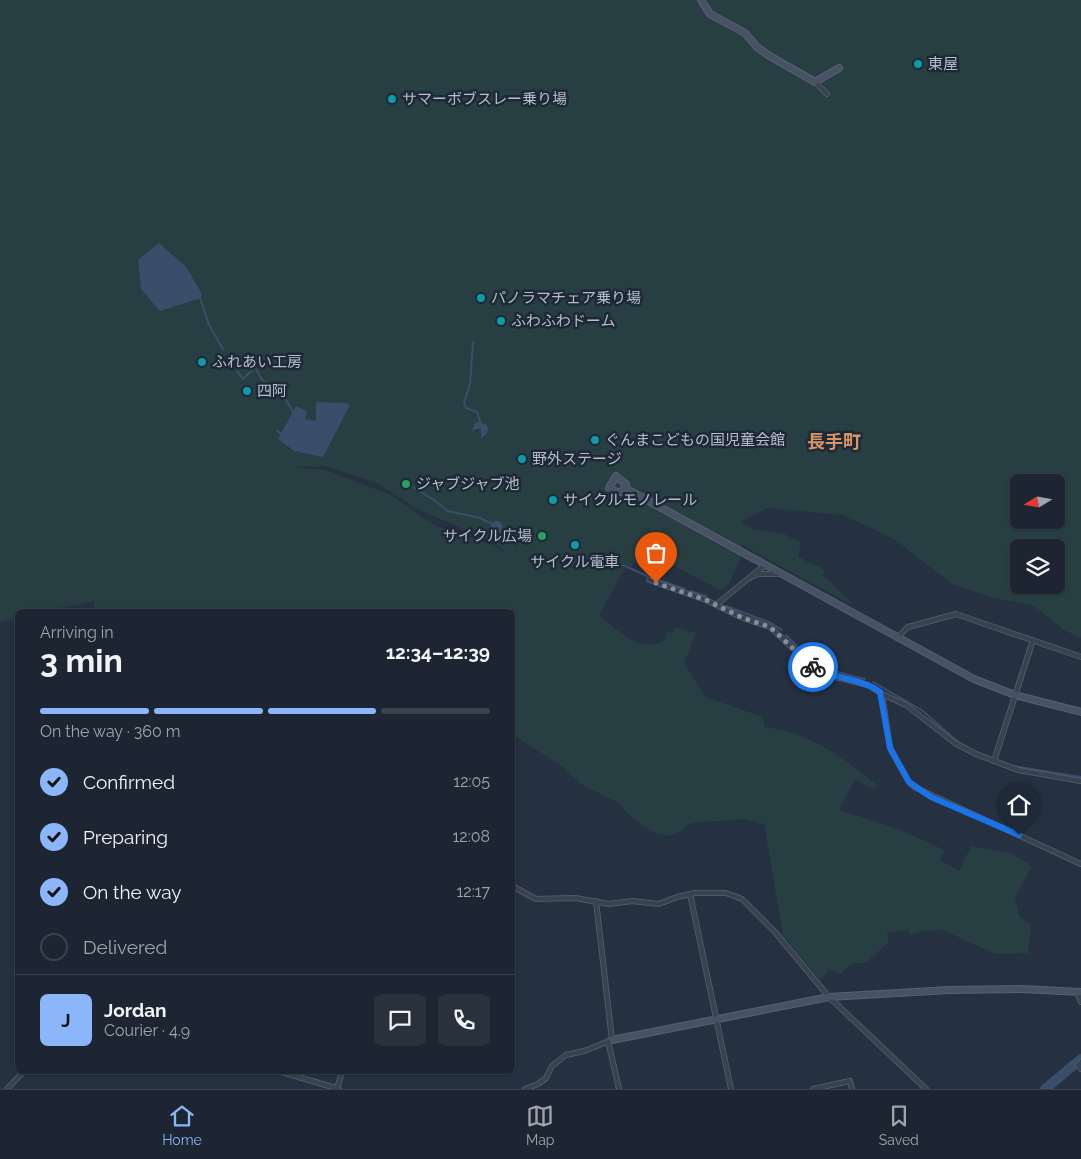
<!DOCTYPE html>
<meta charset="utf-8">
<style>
:root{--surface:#1c2531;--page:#29313d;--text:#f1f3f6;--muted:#a0a5ab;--line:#3a424d;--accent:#8bb7fa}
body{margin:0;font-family:Raleway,"Noto Sans JP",sans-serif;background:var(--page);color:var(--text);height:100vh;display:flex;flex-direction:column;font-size:19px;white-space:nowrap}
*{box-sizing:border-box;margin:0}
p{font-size:16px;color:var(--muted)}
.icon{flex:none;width:28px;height:28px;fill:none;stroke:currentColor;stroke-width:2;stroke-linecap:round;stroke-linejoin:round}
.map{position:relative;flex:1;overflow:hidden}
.panel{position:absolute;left:15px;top:609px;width:500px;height:465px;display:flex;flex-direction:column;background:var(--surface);border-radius:8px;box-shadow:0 1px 4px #0004,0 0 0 1px var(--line)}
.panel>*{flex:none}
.needle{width:32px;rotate:259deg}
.fabs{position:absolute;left:1010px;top:474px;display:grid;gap:10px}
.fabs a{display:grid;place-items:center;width:55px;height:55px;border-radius:8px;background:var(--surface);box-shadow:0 1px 4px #0004,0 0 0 1px var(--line);font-size:25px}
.pin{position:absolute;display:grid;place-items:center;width:42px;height:42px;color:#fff;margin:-51px -21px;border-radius:50% 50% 50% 0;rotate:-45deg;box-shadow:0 0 5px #0007}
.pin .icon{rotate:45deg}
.courier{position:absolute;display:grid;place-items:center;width:50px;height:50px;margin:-25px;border:4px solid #1a73e8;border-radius:50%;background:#fff;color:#222;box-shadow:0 1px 6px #0007}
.headline em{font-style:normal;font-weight:700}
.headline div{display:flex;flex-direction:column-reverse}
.headline{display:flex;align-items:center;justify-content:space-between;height:85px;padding:0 25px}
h1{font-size:32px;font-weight:700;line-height:38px}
.bar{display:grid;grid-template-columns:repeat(4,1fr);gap:8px 5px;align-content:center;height:60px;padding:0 25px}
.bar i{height:6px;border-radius:4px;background:var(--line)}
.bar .current{background:var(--accent)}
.bar p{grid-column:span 4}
.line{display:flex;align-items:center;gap:12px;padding:0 25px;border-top:1px solid var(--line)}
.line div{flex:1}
.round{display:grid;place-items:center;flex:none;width:52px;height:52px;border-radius:8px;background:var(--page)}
ol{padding:0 25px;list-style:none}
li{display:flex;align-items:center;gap:15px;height:55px}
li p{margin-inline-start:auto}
li .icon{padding:5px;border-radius:50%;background:var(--accent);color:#111;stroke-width:4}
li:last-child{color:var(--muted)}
li i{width:28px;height:28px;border:2px solid var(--line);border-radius:50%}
.menu{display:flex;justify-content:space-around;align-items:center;height:70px;border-top:1px solid var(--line);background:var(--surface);font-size:14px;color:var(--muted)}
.menu a{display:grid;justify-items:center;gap:2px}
.menu .current{color:var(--accent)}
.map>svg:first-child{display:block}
.green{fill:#273f42;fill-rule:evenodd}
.water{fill:#3a4e6a}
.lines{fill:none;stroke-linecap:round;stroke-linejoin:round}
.stream{stroke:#3a4e6a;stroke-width:2}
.river{stroke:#3a4e6a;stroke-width:10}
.street-casing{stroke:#57616e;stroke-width:6}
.secondary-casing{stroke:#57616e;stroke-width:8}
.street{stroke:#394350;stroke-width:4.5}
.secondary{stroke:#475264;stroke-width:6}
.done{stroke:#838d9b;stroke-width:5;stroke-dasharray:0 9}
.route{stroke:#1a73e8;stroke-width:6}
.culture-dot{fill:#0f9aa8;stroke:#1e2836;stroke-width:2}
.leisure-dot{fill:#2e9e5b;stroke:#1e2836;stroke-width:2}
.labels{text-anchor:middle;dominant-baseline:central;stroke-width:5;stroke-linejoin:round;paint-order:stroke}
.poi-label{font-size:15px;fill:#b6becb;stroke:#1e2836;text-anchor:start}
.quarter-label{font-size:18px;font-weight:bold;fill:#d89564;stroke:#1e2836}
</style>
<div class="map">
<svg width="1081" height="1089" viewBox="0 0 1081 1089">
<rect width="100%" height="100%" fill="#253141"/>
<path class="green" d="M0,0H1081V638L1064,630L1033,605L994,598L952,584L897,541L844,515L767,508L741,522L752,529L784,534L801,542L798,557L825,570L822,576L830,581L854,606L742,545L737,554L741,556L729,584L720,590L643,549L631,567L623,563L621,565L625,568L599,615C618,630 639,654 664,641L667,632L673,633L674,627L696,633L684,663L705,697L763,717L764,727C810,732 842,757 877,785L874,789L855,780L839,810L898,829L944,850L941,861L959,871L971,846L1011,853L1032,866L1015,898L1019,916L1031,925L1028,953L996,954L943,930L923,931L910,935L908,930L887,932L889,942L865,963H853L840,974L830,969L820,980L783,935L764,824L746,819L691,823L681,831L669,836L655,833L633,819L619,803L581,784L563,767L513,735L512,611H94V601L48,611H18L17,618L0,622ZM326,466L377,483L419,510L479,535L497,545L508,555L495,546L434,525L389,494L324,470L295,467ZM1019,482H1056V520H1019ZM1019,548H1056V585H1019Z"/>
<g class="water">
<polygon points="159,243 187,268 202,294 201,298 160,311 141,289 138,260"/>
<polygon points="316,402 345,403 350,405 323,457 294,451 278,439 296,406 307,411 305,419 316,421"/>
<polygon points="480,422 487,425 488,430 486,435 481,438 481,428 473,430 474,433 472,431 475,423"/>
<circle cx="497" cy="527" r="6"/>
</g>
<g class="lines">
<g class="stream">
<polyline points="200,298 209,325 223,349"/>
<polyline points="473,342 470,384 464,403 466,408 477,412 481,424"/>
<polyline points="237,371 243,379 255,367 262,380 280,390 293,412"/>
<polyline points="277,431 281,433"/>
<polyline points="411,486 434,500 448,511 480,518 492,524"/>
<polyline points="623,565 647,576"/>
<polyline points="653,578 685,589"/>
<polyline points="690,591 706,596"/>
<polyline points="726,606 771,623 782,630"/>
<path d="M786,635C814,664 825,670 865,679"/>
<polyline points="873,682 923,711 960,744"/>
<polyline points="1013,766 1081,777"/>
</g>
<polyline class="river" points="1045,1089 1081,1059"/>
<g class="street-casing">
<g id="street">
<polyline points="815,82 827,94"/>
<polyline points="765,565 749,578 759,574 779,574"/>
<polyline points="649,580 706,600 743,618 770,627 812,666 831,676 868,685 882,694 890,748 909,782 914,787 1081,864"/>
<polyline points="717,604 749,578"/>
<polyline points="897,638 908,627 956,614 1081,657"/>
<polyline points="882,694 906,705 955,743 976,754 1018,770 1081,781"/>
<polyline points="994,761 1033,640"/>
<polyline points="512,886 536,899 575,898 609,904 632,901 659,904 677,897 695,893 726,893 742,899 775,932 829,997 926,1089"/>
<polyline points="690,894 731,1089"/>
<polyline points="1077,992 1081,1002"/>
<polyline points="608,1041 619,1089"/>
<polyline points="1081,1062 1078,1065 1081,1069"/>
<polyline points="278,1071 339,1089"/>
<polyline points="7,1089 24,1071"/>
<polyline points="337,1089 342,1071"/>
<polyline points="525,1089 538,1084 546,1078 552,1066 566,1055 584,1051 612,1040 596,901"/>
<polyline points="813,1089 850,1081 852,1089"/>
</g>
</g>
<g class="secondary-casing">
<g id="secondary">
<polyline points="701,0 710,14 745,33 757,47 768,55 815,82 839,68"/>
<polygon points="616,476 626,484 622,492 617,492 609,488"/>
<polyline points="625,488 974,679 1015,695 1081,712"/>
<polyline points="612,1040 829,997 949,990 1022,989 1081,992"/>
</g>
</g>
<use href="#street" class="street"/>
<use href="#secondary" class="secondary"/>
</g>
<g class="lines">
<polyline class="done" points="656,583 706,600 743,618 770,627 813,667"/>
<path class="route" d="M813,667C835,679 863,679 880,692L890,748L909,782L931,797L1019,835"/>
</g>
<g class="culture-dot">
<circle cx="918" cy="64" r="5"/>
<circle cx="392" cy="99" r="5"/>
<circle cx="481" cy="298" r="5"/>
<circle cx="501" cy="321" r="5"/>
<circle cx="202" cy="362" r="5"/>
<circle cx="247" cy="391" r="5"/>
<circle cx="595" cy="440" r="5"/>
<circle cx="522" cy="459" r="5"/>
<circle cx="553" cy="500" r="5"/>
<circle cx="575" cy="545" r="5"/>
</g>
<g class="leisure-dot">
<circle cx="406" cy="484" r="5"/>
<circle cx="542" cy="536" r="5"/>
</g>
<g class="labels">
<g class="poi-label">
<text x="928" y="64">東屋</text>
<text x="402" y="99">サマーボブスレー乗り場</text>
<text x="491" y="298">パノラマチェア乗り場</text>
<text x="511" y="321">ふわふわドーム</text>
<text x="212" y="362">ふれあい工房</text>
<text x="257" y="391">四阿</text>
<text x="605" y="440">ぐんまこどもの国児童会館</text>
<text x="532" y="459">野外ステージ</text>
<text x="416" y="484">ジャブジャブ池</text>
<text x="563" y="500">サイクルモノレール</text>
<text x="532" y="536" text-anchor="end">サイクル広場</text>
<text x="575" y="562" text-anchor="middle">サイクル電車</text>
</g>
<g class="quarter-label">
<text x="834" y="441">長手町</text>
</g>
</g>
</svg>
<div class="fabs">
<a><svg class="needle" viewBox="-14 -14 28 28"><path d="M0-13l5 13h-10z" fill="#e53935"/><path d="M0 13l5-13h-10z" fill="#a0a5ab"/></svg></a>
<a><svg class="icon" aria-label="layers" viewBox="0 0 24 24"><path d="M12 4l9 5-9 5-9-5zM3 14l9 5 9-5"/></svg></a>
</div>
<div class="pin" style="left:656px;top:583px;background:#ea580c"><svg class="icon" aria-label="bag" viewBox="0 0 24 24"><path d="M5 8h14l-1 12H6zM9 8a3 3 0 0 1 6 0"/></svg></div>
<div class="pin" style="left:1019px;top:835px;background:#1f2937"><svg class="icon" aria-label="home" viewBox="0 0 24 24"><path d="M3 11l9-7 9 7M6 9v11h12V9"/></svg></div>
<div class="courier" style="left:813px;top:667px"><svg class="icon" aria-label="bike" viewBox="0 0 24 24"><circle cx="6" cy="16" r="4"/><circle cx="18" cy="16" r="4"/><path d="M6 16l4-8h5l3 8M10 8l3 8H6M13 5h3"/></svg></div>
<section class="panel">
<div class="headline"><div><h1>3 min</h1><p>Arriving in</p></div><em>12:34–12:39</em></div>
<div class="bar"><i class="current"></i><i class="current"></i><i class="current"></i><i></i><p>On the way · 360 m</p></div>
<ol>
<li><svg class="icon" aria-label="check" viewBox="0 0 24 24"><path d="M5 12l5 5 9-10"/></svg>Confirmed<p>12:05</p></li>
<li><svg class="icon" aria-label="check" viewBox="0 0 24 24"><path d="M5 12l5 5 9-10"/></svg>Preparing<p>12:08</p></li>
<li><svg class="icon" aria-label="check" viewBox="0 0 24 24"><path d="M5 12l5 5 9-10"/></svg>On the way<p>12:17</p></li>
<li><i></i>Delivered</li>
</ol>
<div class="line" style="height:90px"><b class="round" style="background:var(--accent);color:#111">J</b><div><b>Jordan</b><p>Courier · 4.9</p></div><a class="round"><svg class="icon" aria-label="chat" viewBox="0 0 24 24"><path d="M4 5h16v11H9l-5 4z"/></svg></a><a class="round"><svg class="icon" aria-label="phone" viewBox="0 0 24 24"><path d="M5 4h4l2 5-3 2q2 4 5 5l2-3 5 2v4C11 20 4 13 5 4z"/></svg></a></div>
</section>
</div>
<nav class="menu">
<a class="current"><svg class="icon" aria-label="home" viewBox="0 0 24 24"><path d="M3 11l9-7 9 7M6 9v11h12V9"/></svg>Home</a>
<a><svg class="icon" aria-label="map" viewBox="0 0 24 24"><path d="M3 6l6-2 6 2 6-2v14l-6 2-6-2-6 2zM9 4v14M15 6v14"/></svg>Map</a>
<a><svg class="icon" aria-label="saved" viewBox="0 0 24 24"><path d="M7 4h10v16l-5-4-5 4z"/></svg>Saved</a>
</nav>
